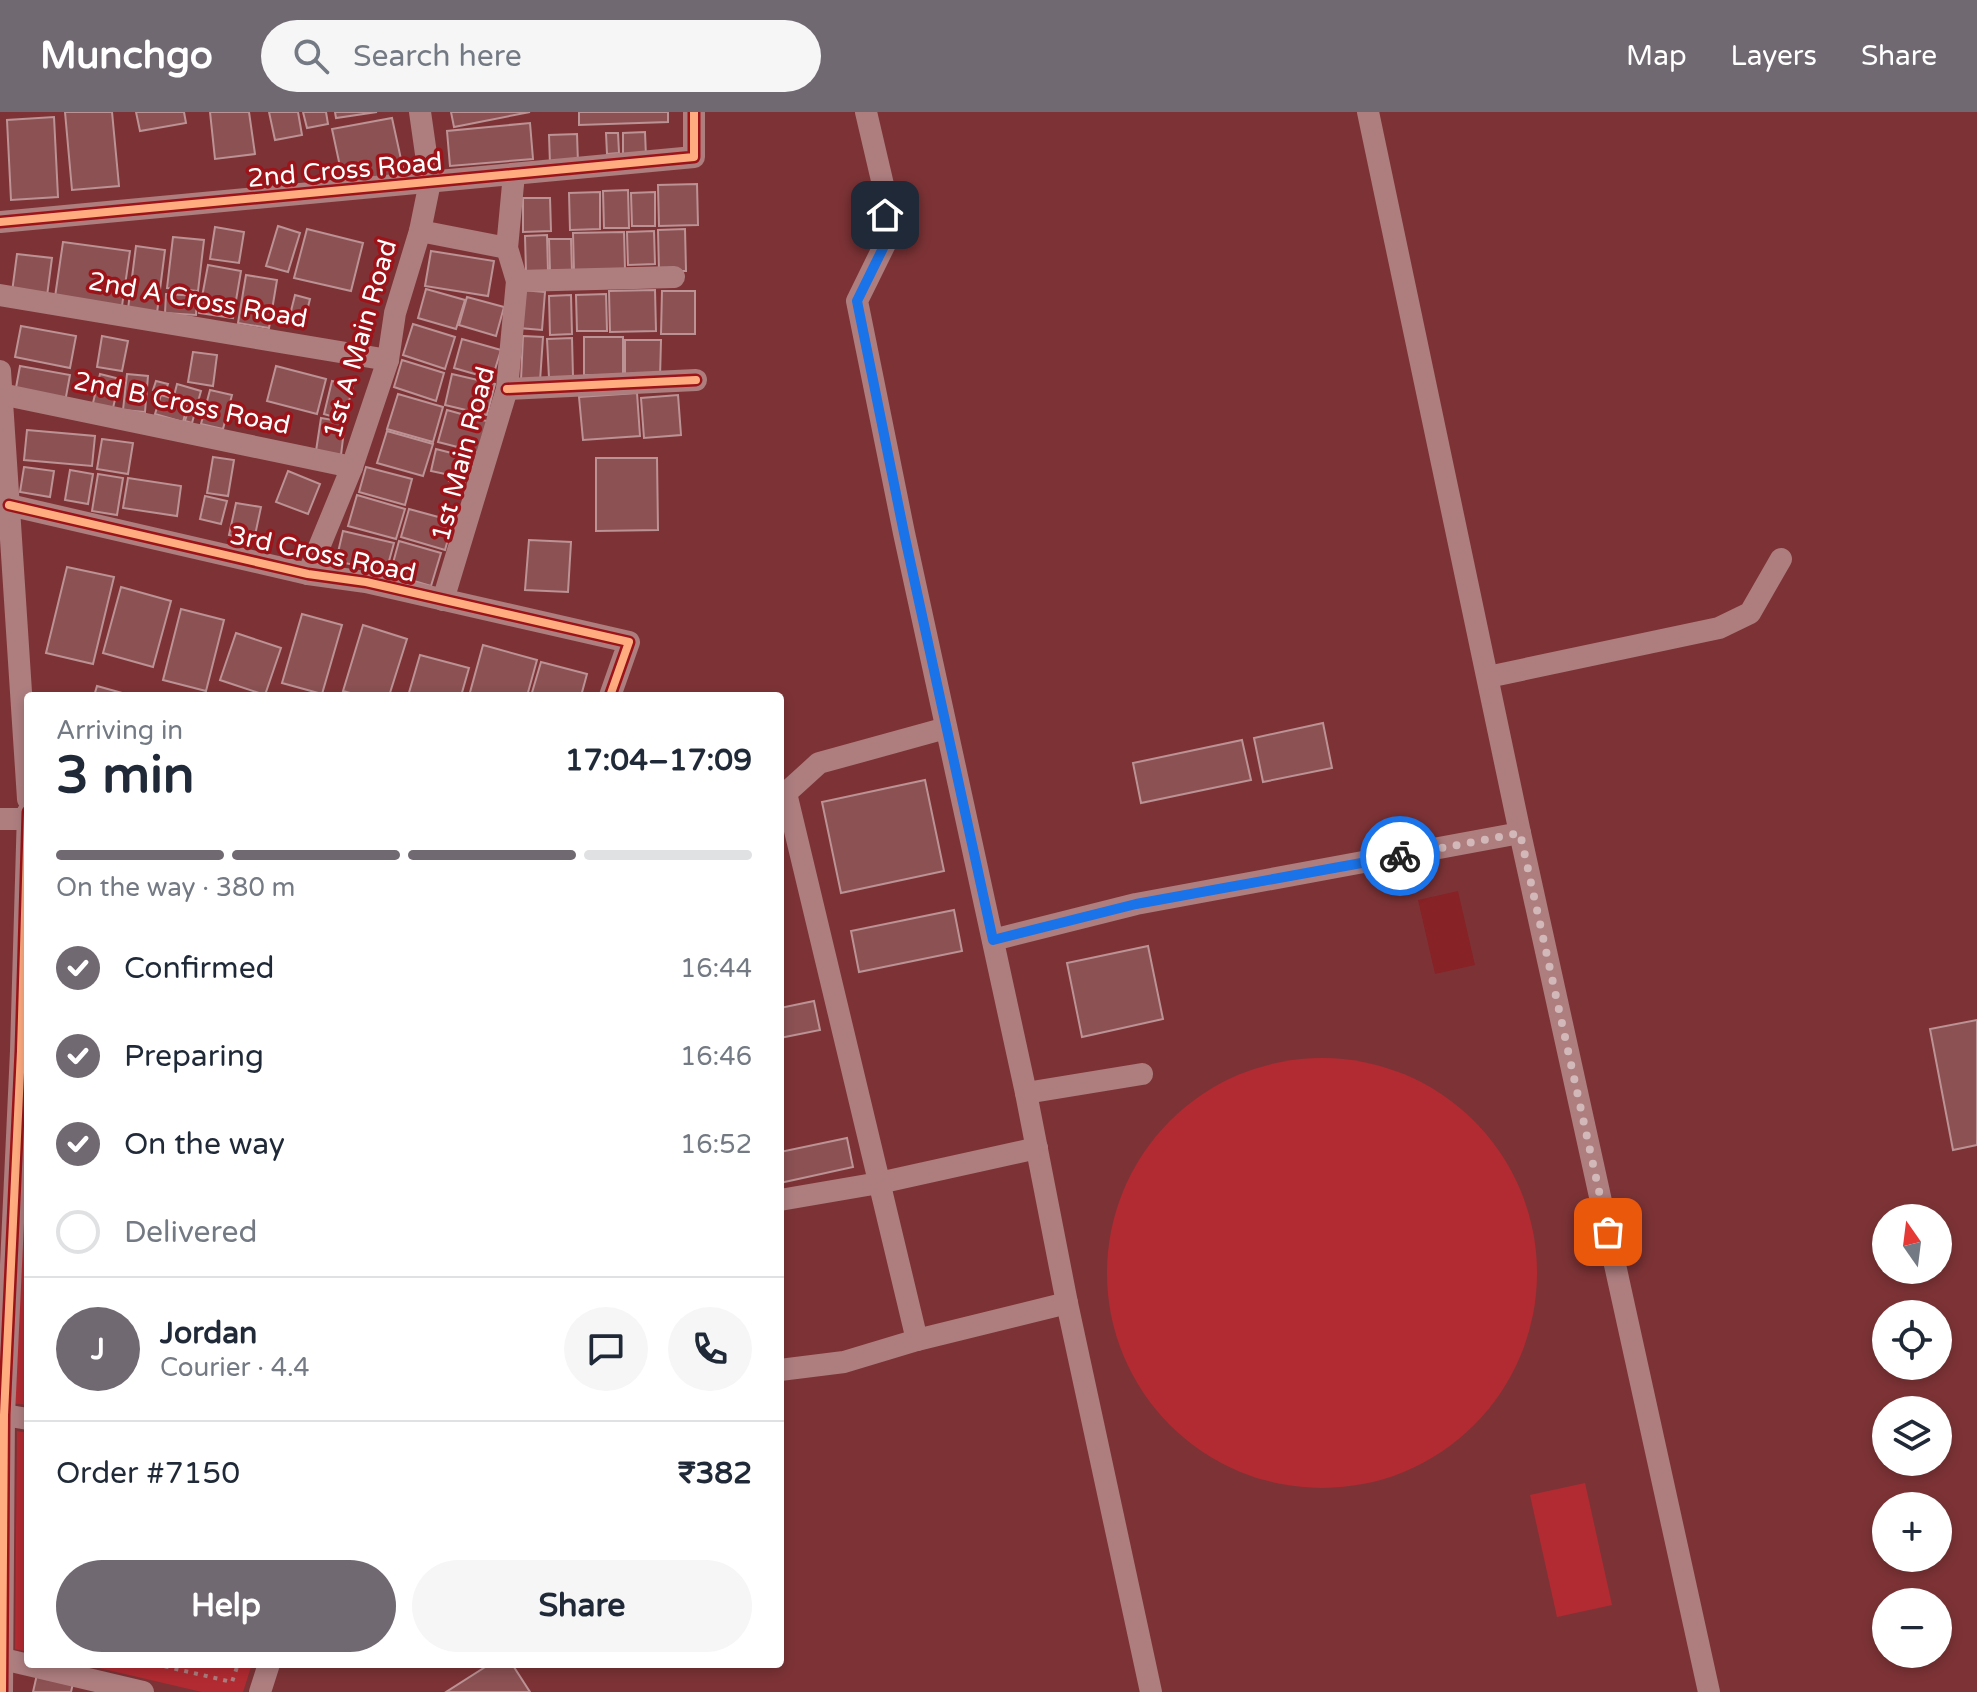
<!DOCTYPE html>
<meta charset="utf-8">
<style>
:root{--surface:#fff;--page:#f6f6f7;--text:#1f2937;--muted:#747a83;--line:#e0e1e3;--accent:#706972}
body{margin:0;font-family:"Varela Round",sans-serif;background:var(--page);color:var(--text);height:100vh;display:flex;flex-direction:column;font-size:30px;white-space:nowrap}
*{box-sizing:border-box;margin:0}
p{font-size:26px;color:var(--muted)}
.icon{flex:none;width:44px;height:44px;fill:none;stroke:currentColor;stroke-width:2;stroke-linecap:round;stroke-linejoin:round}
.map{position:relative;flex:1;overflow:hidden}
.details{position:absolute;left:24px;top:580px;width:760px;height:976px;display:flex;flex-direction:column;background:var(--surface);border-radius:8px;box-shadow:0 4px 12px #0003}
.details>*{flex:none}
.needle{width:52px;rotate:346deg}
.controls{position:absolute;left:1872px;top:1092px;display:grid;gap:16px}
.controls a{display:grid;place-items:center;width:80px;height:80px;border-radius:50%;background:var(--surface);box-shadow:0 4px 12px #0003;font-size:40px}
.pin{position:absolute;display:grid;place-items:center;width:68px;height:68px;color:#fff;margin:-34px;border-radius:16px;box-shadow:0 4px 12px #0006}
.courier{position:absolute;display:grid;place-items:center;width:80px;height:80px;margin:-40px;border:6px solid #1a73e8;border-radius:50%;background:#fff;color:#222;box-shadow:0 2px 10px #0007}
.head em{font-style:normal;font-weight:800}
.head div{display:flex;flex-direction:column-reverse}
.head{display:flex;align-items:center;justify-content:space-between;height:136px;padding:0 32px}
h1{font-size:52px;font-weight:800;line-height:60px}
.bar{display:grid;grid-template-columns:repeat(4,1fr);gap:12px 8px;align-content:center;height:96px;padding:0 32px}
.bar i{height:10px;border-radius:6px;background:var(--line)}
.bar .selected{background:var(--accent)}
.bar p{grid-column:span 4}
.line{display:flex;align-items:center;gap:20px;padding:0 32px;border-top:2px solid var(--line)}
.line div{flex:1}
.round{display:grid;place-items:center;flex:none;width:84px;height:84px;border-radius:42px;background:var(--page)}
ol{padding:0 32px;list-style:none}
li{display:flex;align-items:center;gap:24px;height:88px}
li p{margin-inline-start:auto}
li .icon{padding:8px;border-radius:50%;background:var(--accent);color:#fff;stroke-width:4}
li:last-child{color:var(--muted)}
li i{width:44px;height:44px;border:4px solid var(--line);border-radius:50%}
.action{display:flex;gap:16px;margin-top:auto;padding:16px 32px}
.action a{flex:1;height:92px;border-radius:48px;background:var(--accent);color:#fff;font-size:32px;font-weight:800;line-height:92px;text-align:center}
.action a+a{background:var(--page);color:var(--text)}
header{display:flex;align-items:center;gap:48px;box-sizing:border-box;height:112px;padding:0 40px;background:var(--accent);color:#fff}
header strong{font-size:38px}
nav{display:flex;gap:44px;margin-inline-start:auto;font-size:28px}
.search{width:560px;height:72px;background:var(--page);display:flex;align-items:center;gap:20px;box-sizing:border-box;padding:0 28px;border-radius:44px;color:var(--muted);font-size:30px}
.map>svg:first-child{display:block}
.green{fill:#b32b32}
.water{fill:#872226}
.building{fill:#8b5153;stroke:#bc9294;stroke-width:2}
.lines{fill:none;stroke-linecap:round;stroke-linejoin:round}
.path{stroke:#ae7e7f;stroke-width:4;stroke-dasharray:4 6;stroke-linecap:butt}
.minor{stroke:#ae7e7f;stroke-width:22}
.cycleway-casing{stroke:#9c1419;stroke-width:13}
.cycleway{stroke:#ffac80;stroke-width:8}
.done{stroke:#d2b8b9;stroke-width:8;stroke-dasharray:0 14.4}
.route{stroke:#1a73e8;stroke-width:10}
.labels{text-anchor:middle;dominant-baseline:central;stroke-width:7;stroke-linejoin:round;paint-order:stroke}
.street-label{font-size:26px;fill:#fff;stroke:#9c1419}
</style>
<header>
<strong>Munchgo</strong>
<div class="search"><svg class="icon" aria-label="search" viewBox="0 0 24 24"><circle cx="10" cy="10" r="6"/><path d="M15 15l6 6"/></svg>Search here</div>
<nav><a>Map</a><a>Layers</a><a>Share</a></nav>
</header>
<div class="map">
<svg width="1977" height="1580" viewBox="0 0 1977 1580">
<rect width="100%" height="100%" fill="#7d3336"/>
<g class="green">
<circle cx="1322" cy="1161" r="215"/>
<polygon points="28,1000 28,1293 10,1291"/>
<polygon points="17,1319 28,1321 28,1540 15,1537"/>
<polygon points="1585,1371 1612,1493 1557,1505 1530,1383"/>
<polygon points="82,1552 252,1552 243,1580 202,1580"/>
</g>
<polygon class="water" points="1458,779 1475,853 1435,862 1418,788"/>
<g class="building">
<polygon points="65,0 112,0 119,74 72,78"/>
<polygon points="136,0 184,0 186,11 140,19"/>
<polygon points="210,0 249,0 255,42 215,47"/>
<polygon points="269,0 298,0 302,23 275,28"/>
<polygon points="303,0 326,0 328,12 307,16"/>
<polygon points="335,0 377,0 336,6"/>
<polygon points="451,0 530,0 454,15"/>
<polygon points="579,0 668,0 668,10 579,13"/>
<polygon points="54,5 58,85 11,88 7,8"/>
<polygon points="392,6 404,61 344,73 332,17"/>
<polygon points="530,11 533,47 450,54 447,19"/>
<polygon points="645,20 646,45 623,45 623,21"/>
<polygon points="606,21 618,21 619,41 607,42"/>
<polygon points="577,22 578,51 550,52 549,23"/>
<polygon points="697,72 698,113 659,114 658,73"/>
<polygon points="628,78 629,116 604,116 603,79"/>
<polygon points="600,80 600,117 570,118 569,81"/>
<polygon points="655,80 655,114 632,114 631,81"/>
<polygon points="523,86 550,86 551,119 523,120"/>
<polygon points="278,114 300,121 288,160 266,154"/>
<polygon points="215,115 244,120 239,151 210,147"/>
<polygon points="307,117 363,131 351,179 294,166"/>
<polygon points="685,117 686,159 659,159 658,118"/>
<polygon points="654,119 655,152 628,153 627,120"/>
<polygon points="624,120 625,158 574,160 573,121"/>
<polygon points="547,123 548,159 526,160 525,124"/>
<polygon points="173,125 204,128 198,179 167,176"/>
<polygon points="549,127 571,127 572,159 550,159"/>
<polygon points="63,130 130,139 122,194 55,185"/>
<polygon points="136,134 165,138 157,201 128,197"/>
<polygon points="431,139 494,149 488,184 425,174"/>
<polygon points="17,142 52,146 47,184 12,180"/>
<polygon points="208,153 241,159 233,206 199,201"/>
<polygon points="246,163 277,168 269,216 238,211"/>
<polygon points="426,177 465,188 456,217 418,206"/>
<polygon points="522,178 545,180 542,218 519,216"/>
<polygon points="655,178 656,219 610,220 609,179"/>
<polygon points="662,179 695,179 695,222 661,222"/>
<polygon points="166,182 197,184 196,203 165,201"/>
<polygon points="606,182 607,219 577,219 576,183"/>
<polygon points="295,183 310,187 303,215 288,211"/>
<polygon points="571,183 572,222 550,223 549,184"/>
<polygon points="467,185 504,195 496,224 459,213"/>
<polygon points="413,212 455,225 445,257 403,243"/>
<polygon points="21,214 76,224 70,256 15,245"/>
<polygon points="102,224 128,229 122,259 97,255"/>
<polygon points="523,224 543,225 540,269 521,268"/>
<rect x="584" y="225" width="39" height="38"/>
<polygon points="572,226 573,265 549,266 547,227"/>
<polygon points="462,227 501,238 492,267 454,256"/>
<polygon points="625,228 661,228 660,265 625,265"/>
<polygon points="193,240 217,243 213,274 188,270"/>
<polygon points="402,248 444,261 436,289 394,275"/>
<polygon points="20,254 70,263 65,290 15,281"/>
<polygon points="276,254 326,267 317,302 267,289"/>
<polygon points="100,262 120,267 112,300 92,295"/>
<polygon points="127,262 148,264 145,300 123,298"/>
<polygon points="452,262 495,272 487,303 445,293"/>
<polygon points="156,269 168,272 165,281 153,278"/>
<polygon points="332,269 353,274 344,308 324,302"/>
<polygon points="177,272 201,279 192,311 185,309 191,289 174,284"/>
<polygon points="210,278 232,283 223,317 201,312"/>
<polygon points="637,281 640,324 583,328 579,285"/>
<polygon points="398,282 443,295 433,330 387,317"/>
<polygon points="161,283 188,291 183,310 155,302"/>
<polygon points="678,283 681,323 644,326 641,286"/>
<polygon points="447,298 490,310 481,341 438,330"/>
<polygon points="321,306 345,310 341,343 316,339"/>
<polygon points="27,318 95,324 92,354 24,348"/>
<polygon points="387,319 433,332 423,364 377,351"/>
<polygon points="102,327 133,331 128,362 97,357"/>
<polygon points="436,337 471,346 464,373 449,369 450,363 431,359"/>
<polygon points="213,345 234,348 228,384 207,381"/>
<polygon points="596,346 657,346 658,418 596,419"/>
<polygon points="24,355 54,359 50,385 20,380"/>
<polygon points="366,355 412,367 405,393 359,380"/>
<polygon points="70,358 93,362 88,392 65,388"/>
<polygon points="288,359 320,372 308,402 276,390"/>
<polygon points="98,362 123,366 117,403 92,399"/>
<polygon points="128,366 181,374 177,404 123,396"/>
<polygon points="357,383 405,397 396,427 348,414"/>
<polygon points="205,384 227,389 221,412 200,407"/>
<polygon points="236,391 261,395 254,428 229,423"/>
<polygon points="409,397 453,409 445,438 401,425"/>
<polygon points="343,419 394,431 386,460 336,449"/>
<polygon points="529,428 571,430 568,480 525,478"/>
<polygon points="399,429 441,441 431,474 390,462"/>
<polygon points="67,455 114,465 93,552 46,541"/>
<polygon points="121,475 171,489 153,555 103,541"/>
<polygon points="181,497 224,508 206,579 163,568"/>
<polygon points="302,502 342,513 322,582 282,571"/>
<polygon points="363,513 407,527 389,584 361,584 343,579"/>
<polygon points="236,521 281,536 265,583 220,568"/>
<polygon points="483,533 537,548 527,584 469,584"/>
<polygon points="420,543 469,556 461,584 408,584"/>
<polygon points="541,550 587,562 581,584 531,584"/>
<polygon points="97,574 133,584 94,584"/>
<polygon points="1323,611 1332,656 1263,670 1254,626"/>
<polygon points="1242,628 1251,668 1141,691 1133,651"/>
<polygon points="925,668 944,759 841,781 822,690"/>
<polygon points="954,798 962,839 859,860 851,819"/>
<polygon points="1148,834 1163,907 1082,925 1067,851"/>
<polygon points="814,889 820,918 780,926 780,896"/>
<polygon points="1977,908 1977,1033 1953,1038 1930,917"/>
<polygon points="847,1026 853,1055 780,1071 780,1040"/>
<polygon points="490,1552 512,1552 530,1580 446,1580"/>
<polygon points="38,1558 74,1567 71,1580 33,1580"/>
</g>
<g class="lines">
<polyline class="path" points="155,1552 232,1570 238,1552"/>
<g class="minor">
<polyline points="866,0 884,77 886,130 857,189 904,421 1026,981 1067,1191"/>
<polyline points="1368,0 1520,721 1709,1580"/>
<polyline points="0,110 694,45 694,0"/>
<polyline points="420,119 507,136"/>
<polyline points="517,169 674,165"/>
<polyline points="0,183 388,248"/>
<polyline points="0,259 28,687"/>
<polyline points="507,277 696,268"/>
<polyline points="1,282 352,355"/>
<polyline points="9,393 308,462 366,470 629,530 610,584"/>
<polyline points="308,462 352,355 388,248 395,201 420,119 430,70 420,0"/>
<polyline points="443,488 507,277 517,169 507,136 514,62"/>
<polyline points="1488,565 1719,516 1750,501 1781,447"/>
<polyline points="0,707 28,707"/>
<polyline points="993,828 1136,792 1520,721"/>
<polyline points="1026,981 1142,962"/>
<polyline points="780,1088 879,1071 1037,1036"/>
<polyline points="917,1228 786,681 819,651 946,616"/>
<polyline points="780,1258 844,1250 917,1228 1067,1191 1151,1580"/>
<polyline points="4,1303 28,1307"/>
<polyline points="3,1547 143,1580"/>
<polyline points="2,1580 4,1303 21,939 28,700"/>
<polyline points="260,1580 269,1552"/>
</g>
<g class="cycleway-casing">
<g id="cycleway">
<polyline points="0,110 694,45 694,0"/>
<polyline points="507,277 696,268"/>
<polyline points="9,393 308,462 366,470 629,530 610,584"/>
<polyline points="2,1580 4,1303 21,939 28,700"/>
</g>
</g>
<use href="#cycleway" class="cycleway"/>
</g>
<g class="lines">
<polyline class="done" points="1400,744 1520,721 1608,1120"/>
<polyline class="route" points="885,103 886,130 857,189 904,421 993,828 1136,792 1400,744"/>
</g>
<g class="labels">
<g class="street-label">
<text transform="translate(345 58) rotate(-5)">2nd Cross Road</text>
<text transform="translate(198 188) rotate(10)">2nd A Cross Road</text>
<text transform="translate(360 227) rotate(-74)">1st A Main Road</text>
<text transform="translate(182 291) rotate(12)">2nd B Cross Road</text>
<text transform="translate(463 342) rotate(-75)">1st Main Road</text>
<text transform="translate(323 442) rotate(12)">3rd Cross Road</text>
</g>
</g>
</svg>
<div class="controls">
<a><svg class="needle" viewBox="-14 -14 28 28"><path d="M0-13l5 13h-10z" fill="#e53935"/><path d="M0 13l5-13h-10z" fill="#747a83"/></svg></a>
<a><svg class="icon" aria-label="locate" viewBox="0 0 24 24"><circle cx="12" cy="12" r="6"/><path d="M12 2v4M12 18v4M2 12h4M18 12h4"/></svg></a>
<a><svg class="icon" aria-label="layers" viewBox="0 0 24 24"><path d="M12 4l9 5-9 5-9-5zM3 14l9 5 9-5"/></svg></a>
<a>+</a>
<a>−</a>
</div>
<div class="pin" style="left:1608px;top:1120px;background:#ea580c"><svg class="icon" aria-label="bag" viewBox="0 0 24 24"><path d="M5 8h14l-1 12H6zM9 8a3 3 0 0 1 6 0"/></svg></div>
<div class="pin" style="left:885px;top:103px;background:#1f2937"><svg class="icon" aria-label="home" viewBox="0 0 24 24"><path d="M3 11l9-7 9 7M6 9v11h12V9"/></svg></div>
<div class="courier" style="left:1400px;top:744px"><svg class="icon" aria-label="bike" viewBox="0 0 24 24"><circle cx="6" cy="16" r="4"/><circle cx="18" cy="16" r="4"/><path d="M6 16l4-8h5l3 8M10 8l3 8H6M13 5h3"/></svg></div>
<section class="details">
<div class="head"><div><h1>3 min</h1><p>Arriving in</p></div><em>17:04–17:09</em></div>
<div class="bar"><i class="selected"></i><i class="selected"></i><i class="selected"></i><i></i><p>On the way · 380 m</p></div>
<ol>
<li><svg class="icon" aria-label="check" viewBox="0 0 24 24"><path d="M5 12l5 5 9-10"/></svg>Confirmed<p>16:44</p></li>
<li><svg class="icon" aria-label="check" viewBox="0 0 24 24"><path d="M5 12l5 5 9-10"/></svg>Preparing<p>16:46</p></li>
<li><svg class="icon" aria-label="check" viewBox="0 0 24 24"><path d="M5 12l5 5 9-10"/></svg>On the way<p>16:52</p></li>
<li><i></i>Delivered</li>
</ol>
<div class="line" style="height:144px"><b class="round" style="background:var(--accent);color:#fff">J</b><div><b>Jordan</b><p>Courier · 4.4</p></div><a class="round"><svg class="icon" aria-label="chat" viewBox="0 0 24 24"><path d="M4 5h16v11H9l-5 4z"/></svg></a><a class="round"><svg class="icon" aria-label="phone" viewBox="0 0 24 24"><path d="M5 4h4l2 5-3 2q2 4 5 5l2-3 5 2v4C11 20 4 13 5 4z"/></svg></a></div>
<div class="line" style="height:104px"><div>Order #7150</div><b>₹382</b></div>
<div class="action"><a>Help</a><a>Share</a></div>
</section>
</div>
